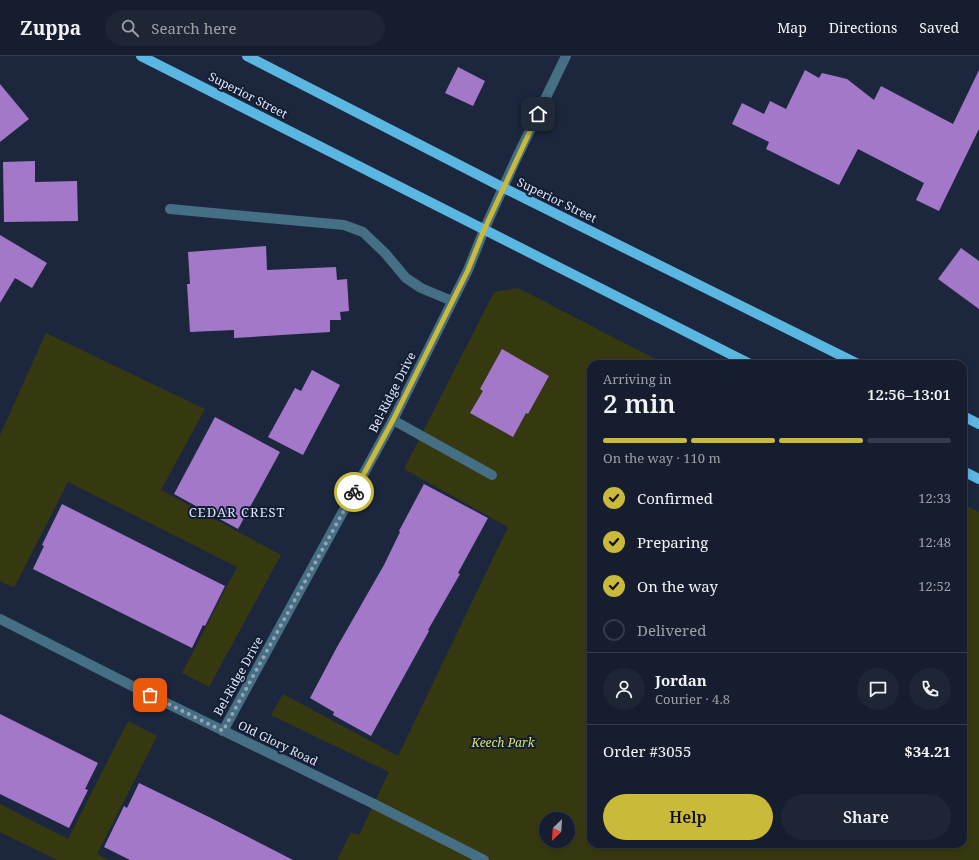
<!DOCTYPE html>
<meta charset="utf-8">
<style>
:root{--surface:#151d2e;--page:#1e2636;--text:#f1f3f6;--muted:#9da2aa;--line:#343b4a;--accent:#caba3a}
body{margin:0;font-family:"Noto Serif",serif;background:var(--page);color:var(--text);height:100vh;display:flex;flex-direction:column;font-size:15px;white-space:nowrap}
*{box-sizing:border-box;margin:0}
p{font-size:13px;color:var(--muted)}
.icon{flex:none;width:22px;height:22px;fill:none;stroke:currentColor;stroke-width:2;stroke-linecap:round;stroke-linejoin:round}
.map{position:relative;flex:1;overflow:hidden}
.sheet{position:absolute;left:587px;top:304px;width:380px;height:488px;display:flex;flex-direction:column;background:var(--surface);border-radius:12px;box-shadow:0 2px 6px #0003,0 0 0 1px var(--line)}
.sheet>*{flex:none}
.needle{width:26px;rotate:205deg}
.controls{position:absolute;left:539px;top:756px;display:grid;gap:8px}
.controls a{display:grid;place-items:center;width:36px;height:36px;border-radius:50%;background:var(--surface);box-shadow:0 2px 6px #0003,0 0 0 1px var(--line);font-size:20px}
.pin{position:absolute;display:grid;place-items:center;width:34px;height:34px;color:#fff;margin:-17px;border-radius:8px;box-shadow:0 2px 6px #0006}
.courier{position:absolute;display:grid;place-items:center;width:40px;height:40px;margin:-20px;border:3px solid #caba3a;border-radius:50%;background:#fff;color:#222;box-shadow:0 1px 5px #0007}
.head em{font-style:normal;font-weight:600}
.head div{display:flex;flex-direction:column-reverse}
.head{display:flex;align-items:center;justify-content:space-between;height:68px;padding:0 16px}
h1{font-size:26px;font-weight:600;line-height:30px}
.bar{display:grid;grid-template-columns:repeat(4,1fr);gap:6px 4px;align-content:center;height:48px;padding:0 16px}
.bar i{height:5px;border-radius:3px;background:var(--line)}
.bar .active{background:var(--accent)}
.bar p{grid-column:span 4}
.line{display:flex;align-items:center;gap:10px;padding:0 16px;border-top:1px solid var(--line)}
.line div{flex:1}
.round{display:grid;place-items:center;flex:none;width:42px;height:42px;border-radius:21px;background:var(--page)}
ol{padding:0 16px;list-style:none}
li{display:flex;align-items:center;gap:12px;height:44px}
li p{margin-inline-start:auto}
li .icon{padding:4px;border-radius:50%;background:var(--accent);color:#111;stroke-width:4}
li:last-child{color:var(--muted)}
li i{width:22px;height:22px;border:2px solid var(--line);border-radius:50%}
.action{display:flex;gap:8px;margin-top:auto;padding:8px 16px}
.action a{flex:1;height:46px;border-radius:24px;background:var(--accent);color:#111;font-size:16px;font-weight:600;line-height:46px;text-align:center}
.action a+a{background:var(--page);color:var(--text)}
header{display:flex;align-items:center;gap:24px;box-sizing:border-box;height:56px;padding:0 20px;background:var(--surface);border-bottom:1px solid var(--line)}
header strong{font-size:19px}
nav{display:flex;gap:22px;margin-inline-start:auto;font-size:14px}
.search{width:280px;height:36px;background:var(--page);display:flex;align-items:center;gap:10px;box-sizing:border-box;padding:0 14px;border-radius:22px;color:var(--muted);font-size:15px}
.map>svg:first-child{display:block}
.green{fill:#363910;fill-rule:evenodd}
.building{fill:#a378c9}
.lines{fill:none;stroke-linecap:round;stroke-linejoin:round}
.lane{stroke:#456f84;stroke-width:10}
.street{stroke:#456f84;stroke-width:10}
.primary{stroke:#5ab7e2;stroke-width:10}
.done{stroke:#9aa3b6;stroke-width:4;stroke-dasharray:0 7.2}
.route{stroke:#caba3a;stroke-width:5}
.labels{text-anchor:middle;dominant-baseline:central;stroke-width:4;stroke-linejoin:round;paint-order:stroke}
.street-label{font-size:12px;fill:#dee6f6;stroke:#121d34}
.park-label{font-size:12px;font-style:italic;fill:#dce45e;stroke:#121d34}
.neighbourhood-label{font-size:13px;letter-spacing:1px;fill:#dee6f6;stroke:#121d34}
</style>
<header>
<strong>Zuppa</strong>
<div class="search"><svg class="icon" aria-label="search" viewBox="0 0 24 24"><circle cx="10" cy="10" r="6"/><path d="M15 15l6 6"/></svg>Search here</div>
<nav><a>Map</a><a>Directions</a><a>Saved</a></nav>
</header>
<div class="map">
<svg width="979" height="804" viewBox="0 0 979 804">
<rect width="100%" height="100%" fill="#1c273e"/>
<g class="green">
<path d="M518,232L665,308H591V788H963V448L979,456V804H337L351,776L359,779L389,716L271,659L283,638L398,700L508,471L404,413L494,236ZM546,763H568V785H546Z"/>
<polygon points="46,277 205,353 161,434 281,499 209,631 182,617 237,511 68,426 14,532 0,525 0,379"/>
<polygon points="128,665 157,680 97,798 108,804 57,804 0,776 0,748 68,783"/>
</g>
<g class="building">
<polygon points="458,11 485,25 473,50 445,37"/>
<polygon points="805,14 819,22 822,17 847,23 874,44 881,30 953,68 979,14 979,73 939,155 916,144 924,127 858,93 839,129 766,93 769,86 732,68 742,47 764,58 770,45 786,53"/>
<polygon points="0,28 29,63 0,86"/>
<polygon points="35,105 35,126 77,125 78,165 4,166 3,106"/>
<polygon points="0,179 47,207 32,232 15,222 0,247"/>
<polygon points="266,190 267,214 336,211 337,224 347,223 349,255 340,256 341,264 330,264 330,276 234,282 234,274 190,276 187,228 190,228 188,196"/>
<polygon points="961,192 979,205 979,253 938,223"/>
<polygon points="502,293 549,320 528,358 526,357 513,381 470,357 483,335 480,333"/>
<polygon points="312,314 340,329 303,399 268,381 295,332 301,335"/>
<polygon points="215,361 280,396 238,473 174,438"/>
<polygon points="424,428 488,462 458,517 460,518 428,574 429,575 371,680 333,659 334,656 310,642 337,591 384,509 400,476 399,475"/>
<polygon points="62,448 225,530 205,570 203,569 192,592 33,513 44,490 42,489"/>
<polygon points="0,658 98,707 85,733 88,734 69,772 0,738"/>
<polygon points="139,727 211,762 293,804 130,804 104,791 124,750 127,752"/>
</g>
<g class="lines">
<g class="lane">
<polyline points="170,153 344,169 363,176 385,197 406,222 421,232 452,245"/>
<polyline points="393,364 492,419"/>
<polyline points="374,748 484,804"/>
</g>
<g class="street">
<polyline points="0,563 150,639 374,748"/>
<polyline points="223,675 393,364 468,214 484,174 517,101 566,0"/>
</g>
<g class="primary">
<polyline points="141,0 750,308"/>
<polyline points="247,0 504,132 858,308"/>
<polyline points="963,360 979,368"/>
<polyline points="963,415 979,423"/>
</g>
</g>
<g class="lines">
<polyline class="done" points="150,639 223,675 354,436"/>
<polyline class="route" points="354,436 393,364 468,214 484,174 538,58"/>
</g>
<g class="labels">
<g class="street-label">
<text transform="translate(248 39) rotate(27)">Superior Street</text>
<text transform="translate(557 144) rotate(26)">Superior Street</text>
<text transform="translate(392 336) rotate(-63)">Bel-Ridge Drive</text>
<text transform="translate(238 620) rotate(-61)">Bel-Ridge Drive</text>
<text transform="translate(278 687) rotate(26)">Old Glory Road</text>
</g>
<g class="park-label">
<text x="503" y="686">Keech Park</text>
</g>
<g class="neighbourhood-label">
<text x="237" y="456">CEDAR CREST</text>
</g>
</g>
</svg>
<div class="controls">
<a><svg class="needle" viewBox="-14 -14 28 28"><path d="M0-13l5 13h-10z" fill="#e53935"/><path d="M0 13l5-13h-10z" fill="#9da2aa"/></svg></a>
</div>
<div class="pin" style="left:150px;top:639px;background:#ea580c"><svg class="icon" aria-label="bag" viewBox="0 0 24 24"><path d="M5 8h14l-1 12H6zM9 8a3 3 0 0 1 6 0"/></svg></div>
<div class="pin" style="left:538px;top:58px;background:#1f2937"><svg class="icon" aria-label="home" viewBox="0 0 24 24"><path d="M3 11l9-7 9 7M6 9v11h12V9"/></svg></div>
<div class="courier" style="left:354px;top:436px"><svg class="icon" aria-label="bike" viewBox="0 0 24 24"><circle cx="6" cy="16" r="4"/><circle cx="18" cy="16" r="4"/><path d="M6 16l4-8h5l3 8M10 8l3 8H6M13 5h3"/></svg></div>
<section class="sheet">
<div class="head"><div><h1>2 min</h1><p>Arriving in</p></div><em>12:56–13:01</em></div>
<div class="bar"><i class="active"></i><i class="active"></i><i class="active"></i><i></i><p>On the way · 110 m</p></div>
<ol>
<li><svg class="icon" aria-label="check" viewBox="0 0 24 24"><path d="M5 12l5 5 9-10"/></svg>Confirmed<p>12:33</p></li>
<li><svg class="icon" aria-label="check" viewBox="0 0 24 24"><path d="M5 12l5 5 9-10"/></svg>Preparing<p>12:48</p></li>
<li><svg class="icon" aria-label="check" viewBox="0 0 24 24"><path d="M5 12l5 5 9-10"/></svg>On the way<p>12:52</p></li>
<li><i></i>Delivered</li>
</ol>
<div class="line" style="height:72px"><a class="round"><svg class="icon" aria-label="person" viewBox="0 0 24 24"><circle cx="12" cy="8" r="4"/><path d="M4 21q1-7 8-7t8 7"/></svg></a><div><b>Jordan</b><p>Courier · 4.8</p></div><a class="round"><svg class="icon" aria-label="chat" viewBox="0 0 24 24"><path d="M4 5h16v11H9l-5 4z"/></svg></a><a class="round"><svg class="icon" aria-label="phone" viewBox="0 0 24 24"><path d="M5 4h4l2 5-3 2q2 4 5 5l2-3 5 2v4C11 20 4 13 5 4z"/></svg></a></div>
<div class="line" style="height:52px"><div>Order #3055</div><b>$34.21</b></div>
<div class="action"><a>Help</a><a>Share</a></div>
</section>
</div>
